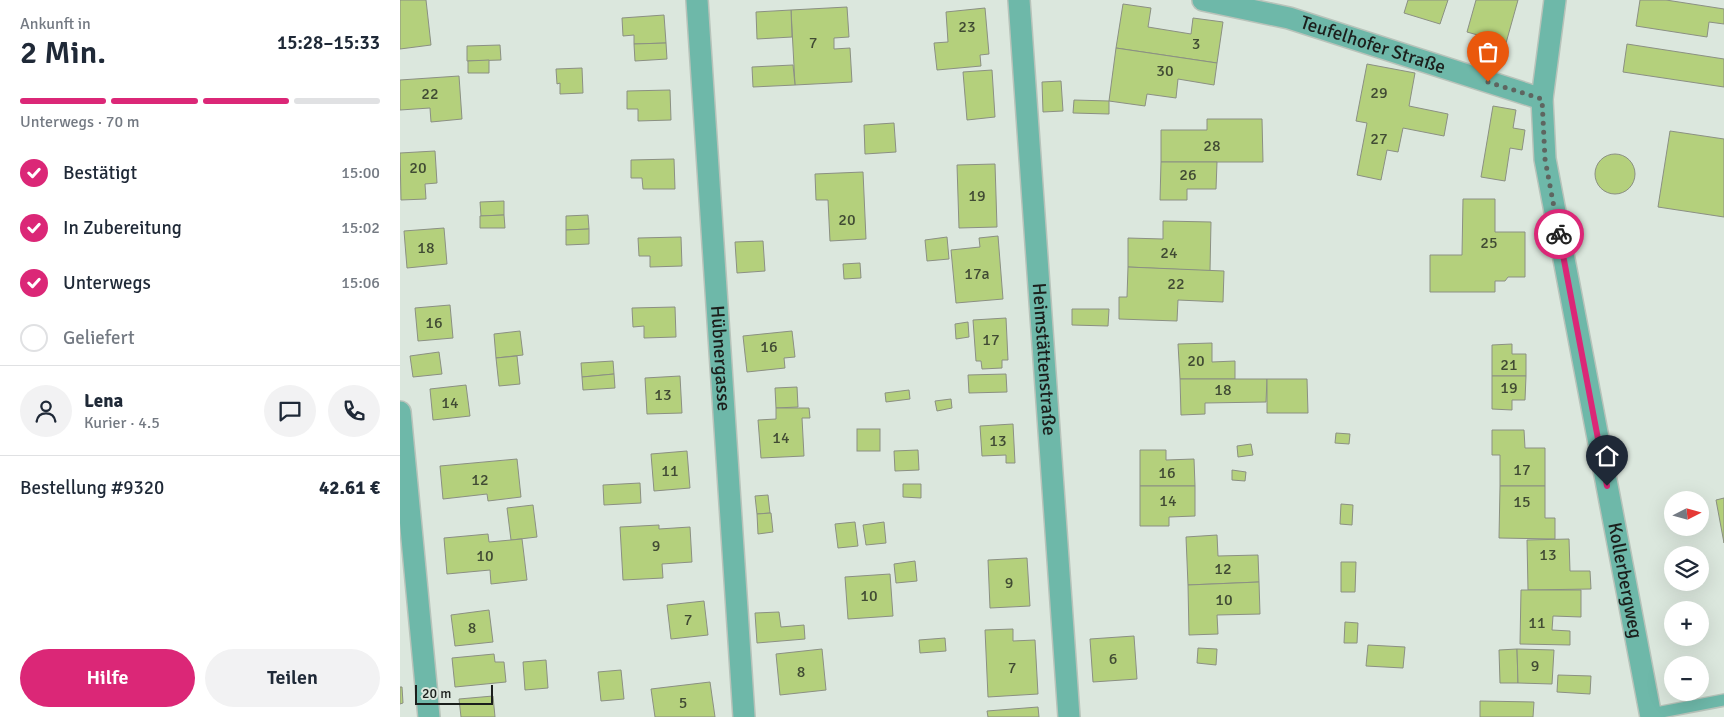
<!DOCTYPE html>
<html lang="de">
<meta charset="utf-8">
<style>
:root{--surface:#fff;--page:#f2f2f3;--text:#1f2937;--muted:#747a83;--line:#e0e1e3;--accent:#db2777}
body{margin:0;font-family:Signika,sans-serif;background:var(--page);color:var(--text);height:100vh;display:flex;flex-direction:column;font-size:19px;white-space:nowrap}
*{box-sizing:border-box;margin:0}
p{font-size:16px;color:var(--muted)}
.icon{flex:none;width:28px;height:28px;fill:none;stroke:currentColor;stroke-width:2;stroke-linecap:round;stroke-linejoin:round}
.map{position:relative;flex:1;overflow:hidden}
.sheet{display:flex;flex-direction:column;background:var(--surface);width:400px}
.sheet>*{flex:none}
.needle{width:32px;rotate:84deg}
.fabs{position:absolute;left:1264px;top:491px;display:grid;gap:10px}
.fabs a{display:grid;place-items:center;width:45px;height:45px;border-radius:50%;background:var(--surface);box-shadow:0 5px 20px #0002;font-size:25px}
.scale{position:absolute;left:15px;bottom:12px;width:78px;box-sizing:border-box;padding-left:5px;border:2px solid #1b1f1c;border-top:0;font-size:14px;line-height:18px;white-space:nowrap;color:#1b1f1c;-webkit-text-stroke:4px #dbe7dd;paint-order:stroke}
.pin{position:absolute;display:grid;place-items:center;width:42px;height:42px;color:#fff;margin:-51px -21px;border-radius:50% 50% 50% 0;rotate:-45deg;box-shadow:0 0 5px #0007}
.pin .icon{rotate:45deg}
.courier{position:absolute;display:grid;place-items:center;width:50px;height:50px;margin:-25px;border:4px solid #db2777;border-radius:50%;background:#fff;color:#222;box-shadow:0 1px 6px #0007}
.overview em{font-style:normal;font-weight:600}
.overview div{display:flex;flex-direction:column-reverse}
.overview{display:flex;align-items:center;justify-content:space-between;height:85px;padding:0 20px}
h1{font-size:32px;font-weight:600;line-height:38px}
.bar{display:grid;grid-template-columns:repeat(4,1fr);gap:8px 5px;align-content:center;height:60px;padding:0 20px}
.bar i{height:6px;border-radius:4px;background:var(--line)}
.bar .on{background:var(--accent)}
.bar p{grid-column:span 4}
.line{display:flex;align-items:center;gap:12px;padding:0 20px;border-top:1px solid var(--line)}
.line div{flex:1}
.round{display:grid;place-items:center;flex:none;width:52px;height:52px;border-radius:26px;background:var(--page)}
ol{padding:0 20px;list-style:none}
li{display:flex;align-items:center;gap:15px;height:55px}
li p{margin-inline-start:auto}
li .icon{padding:5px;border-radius:50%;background:var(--accent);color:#fff;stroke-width:4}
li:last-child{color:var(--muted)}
li i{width:28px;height:28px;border:2px solid var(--line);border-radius:50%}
.action{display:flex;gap:10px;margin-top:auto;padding:10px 20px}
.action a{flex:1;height:58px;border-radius:30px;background:var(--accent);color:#fff;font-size:20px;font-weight:600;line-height:58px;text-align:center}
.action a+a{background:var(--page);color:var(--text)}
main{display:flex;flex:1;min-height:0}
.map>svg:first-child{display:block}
.building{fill:#b4d07c;stroke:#8b9083}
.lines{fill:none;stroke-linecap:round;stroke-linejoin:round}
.service-casing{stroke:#b8c3ba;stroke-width:14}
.minor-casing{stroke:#b8c3ba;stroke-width:24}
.service{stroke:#6eb8a9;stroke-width:11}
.minor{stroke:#6eb8a9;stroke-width:21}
.done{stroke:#5e6560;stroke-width:5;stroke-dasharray:0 9}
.route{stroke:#db2777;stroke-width:6}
.labels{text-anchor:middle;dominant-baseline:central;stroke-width:4.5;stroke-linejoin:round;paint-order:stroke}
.number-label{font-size:16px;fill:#414b34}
.street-label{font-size:19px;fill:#1b1f1c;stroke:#dbe7dd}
</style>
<main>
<section class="sheet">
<div class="overview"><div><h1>2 Min.</h1><p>Ankunft in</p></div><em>15:28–15:33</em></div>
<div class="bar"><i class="on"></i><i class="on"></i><i class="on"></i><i></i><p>Unterwegs · 70 m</p></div>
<ol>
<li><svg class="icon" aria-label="check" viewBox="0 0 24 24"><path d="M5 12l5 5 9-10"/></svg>Bestätigt<p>15:00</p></li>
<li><svg class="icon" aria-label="check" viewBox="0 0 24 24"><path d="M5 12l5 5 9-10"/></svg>In Zubereitung<p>15:02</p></li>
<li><svg class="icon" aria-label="check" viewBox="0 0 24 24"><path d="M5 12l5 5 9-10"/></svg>Unterwegs<p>15:06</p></li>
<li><i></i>Geliefert</li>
</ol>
<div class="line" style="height:90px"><a class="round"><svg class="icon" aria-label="person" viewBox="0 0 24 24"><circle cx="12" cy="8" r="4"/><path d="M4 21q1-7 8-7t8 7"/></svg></a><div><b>Lena</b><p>Kurier · 4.5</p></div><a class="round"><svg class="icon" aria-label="chat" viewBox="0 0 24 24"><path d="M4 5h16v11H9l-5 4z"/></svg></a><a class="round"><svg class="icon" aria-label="phone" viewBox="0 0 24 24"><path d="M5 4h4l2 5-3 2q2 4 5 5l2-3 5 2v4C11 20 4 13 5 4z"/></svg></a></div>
<div class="line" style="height:65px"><div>Bestellung #9320</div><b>42.61 €</b></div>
<div class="action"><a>Hilfe</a><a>Teilen</a></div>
</section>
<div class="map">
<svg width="1324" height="717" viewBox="0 0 1324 717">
<rect width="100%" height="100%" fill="#dbe7dd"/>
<g class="building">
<polygon points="0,0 26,0 31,45 0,49"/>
<polygon points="1008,0 1048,0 1040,24 1004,13"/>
<polygon points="1076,0 1118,0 1106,43 1067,32"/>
<polygon points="1240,0 1266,0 1324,9 1324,24 1309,22 1307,37 1236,26"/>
<polygon points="723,4 751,8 748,27 791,34 793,18 823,22 817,63 716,48"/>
<polygon points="447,7 449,37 434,38 434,49 450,48 452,82 395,85 391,10"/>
<polygon points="585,8 589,54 580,55 581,66 537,70 534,43 548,42 546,12"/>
<polygon points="391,10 392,37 357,39 356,12"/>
<polygon points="264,15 266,43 234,44 234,35 223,36 222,18"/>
<polygon points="266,43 267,59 235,61 234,44"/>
<polygon points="1227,44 1324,59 1324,87 1223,72"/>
<polygon points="100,45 101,60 67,61 67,46"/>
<polygon points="716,48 817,63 814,85 778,79 776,98 747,94 745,106 709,101"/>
<polygon points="89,60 89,73 68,73 68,61"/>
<polygon points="967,64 1015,73 1009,106 1048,114 1044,136 1003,128 998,152 987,150 981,180 957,175 967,123 956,121"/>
<polygon points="393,65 395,85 353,87 352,67"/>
<polygon points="182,68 183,93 160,94 160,83 157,84 156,69"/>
<polygon points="592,70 595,117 567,120 563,72"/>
<polygon points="59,76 62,119 31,122 30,108 0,110 0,80"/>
<polygon points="661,81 663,111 643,112 642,82"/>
<polygon points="270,90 271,120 238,121 238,109 227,109 227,91"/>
<polygon points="674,100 709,101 709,114 673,113"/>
<polygon points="1093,106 1116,110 1113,128 1125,130 1122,150 1110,148 1105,181 1081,177"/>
<polygon points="807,119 862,119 863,162 761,162 761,130 807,130"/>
<polygon points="494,123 496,152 465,154 464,125"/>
<polygon points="1270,131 1324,139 1324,217 1258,207"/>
<polygon points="35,151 37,183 25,184 26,199 1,200 0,153"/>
<circle cx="1215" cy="174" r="20"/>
<polygon points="274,159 275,189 243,189 242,178 231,178 231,160"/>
<polygon points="761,162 817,162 816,189 787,189 787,200 760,200"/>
<polygon points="595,164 597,227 559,228 557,165"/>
<polygon points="463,172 466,239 430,241 428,200 416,200 415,174"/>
<polygon points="1063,199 1095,199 1095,232 1125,232 1125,277 1108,277 1105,281 1095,281 1095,292 1030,292 1030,255 1062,255"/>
<polygon points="104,201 104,215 81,216 80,202"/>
<polygon points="104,215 105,228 80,228 80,216"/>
<polygon points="188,215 189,229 166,230 166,216"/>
<polygon points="763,221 811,222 810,271 728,267 728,238 763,239"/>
<polygon points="44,228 47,264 7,268 4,231"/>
<polygon points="189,229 189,244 166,245 166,230"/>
<polygon points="598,236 603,299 556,303 551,250 580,247 579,238"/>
<polygon points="281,237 282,266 250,267 250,256 239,256 238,238"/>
<polygon points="547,237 549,259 527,261 525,240"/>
<polygon points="363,241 365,271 337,273 335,242"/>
<polygon points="460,263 461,278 444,279 443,264"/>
<polygon points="728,267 824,271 823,302 778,300 777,321 719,319 719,297 727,297"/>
<polygon points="50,305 53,338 18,341 15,308"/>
<polygon points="275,307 276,337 244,338 244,326 233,327 232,308"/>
<polygon points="672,309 709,309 708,326 672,325"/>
<polygon points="606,318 608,360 602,360 602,368 582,369 581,361 576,361 573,320"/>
<polygon points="568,322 569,337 556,339 555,324"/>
<polygon points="120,331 123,355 96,358 94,334"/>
<polygon points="392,331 395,357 384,358 385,368 347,372 343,336"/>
<polygon points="812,343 812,362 835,361 835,379 780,379 778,344"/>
<polygon points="1112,344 1112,354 1126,354 1126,376 1092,376 1092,345"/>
<polygon points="39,352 42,374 13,377 10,356"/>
<polygon points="117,356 120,384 99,386 96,358"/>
<polygon points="213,361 214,374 182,377 181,363"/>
<polygon points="214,374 215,388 183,390 182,377"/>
<polygon points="606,374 607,392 569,393 568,375"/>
<polygon points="280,376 282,413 247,414 245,378"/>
<polygon points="1092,376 1126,376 1125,400 1112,400 1112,410 1092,409"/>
<polygon points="780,379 867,379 866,402 805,403 805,414 781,415"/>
<polygon points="867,379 907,379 908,413 867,413"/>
<polygon points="66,385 70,416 33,420 30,389"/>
<polygon points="397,387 398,407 376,408 375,388"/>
<polygon points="509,390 510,399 486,402 485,393"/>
<polygon points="551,399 552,408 537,411 535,401"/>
<polygon points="376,408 409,408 410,418 402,418 404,456 361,458 358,420 376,419"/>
<polygon points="613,424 615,463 606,463 606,455 582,456 580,426"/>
<rect x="457" y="429" width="23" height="22"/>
<polygon points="1092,430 1124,430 1125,448 1145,448 1145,486 1100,486 1100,455 1092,455"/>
<polygon points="936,433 950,434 949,444 935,443"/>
<polygon points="851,444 853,455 838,457 837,446"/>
<polygon points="518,450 519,470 495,471 494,451"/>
<polygon points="740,450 766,450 766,460 794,459 795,486 740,486"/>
<polygon points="287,451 290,488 254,491 251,454"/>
<polygon points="117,459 121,497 88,501 87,494 43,499 40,466"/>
<polygon points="832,470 846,472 845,481 832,480"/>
<polygon points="240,483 241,503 204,505 203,485"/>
<polygon points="503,484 521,484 521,498 503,497"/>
<polygon points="740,486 795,486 795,516 769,517 769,526 740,526"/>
<polygon points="1100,486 1145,486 1145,518 1155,518 1155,539 1099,538"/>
<polygon points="368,495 370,513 357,514 355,496"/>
<polygon points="1324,498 1324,543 1316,500"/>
<polygon points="941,504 953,505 952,525 940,524"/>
<polygon points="133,505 137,537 111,540 107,508"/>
<polygon points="371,513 373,532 358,534 357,514"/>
<polygon points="455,522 458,546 438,548 435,524"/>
<polygon points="484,522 486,543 466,545 463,525"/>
<polygon points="259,525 259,529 290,527 292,562 262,564 263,578 223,580 220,527"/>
<polygon points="88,534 89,542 122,539 127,580 91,584 90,570 47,574 44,538"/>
<polygon points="817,535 818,556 858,555 859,582 788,585 786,537"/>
<polygon points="1169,539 1170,571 1190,571 1191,589 1128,590 1127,540"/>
<polygon points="627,558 630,606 590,608 588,560"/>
<polygon points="515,561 517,581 496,583 494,564"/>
<polygon points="941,562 956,562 955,592 941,592"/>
<polygon points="490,574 493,616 448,619 445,577"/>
<polygon points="859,582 860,614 817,615 818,634 789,635 788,585"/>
<polygon points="1121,590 1181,590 1181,617 1153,616 1152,630 1170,631 1170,645 1120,644"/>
<polygon points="304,601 308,635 271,639 267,605"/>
<polygon points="89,610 93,642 55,646 51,615"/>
<polygon points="379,612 381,627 404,625 405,639 357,643 355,613"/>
<polygon points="945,622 958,623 957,643 944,643"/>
<polygon points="613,629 613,641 635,640 638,694 588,697 585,630"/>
<polygon points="734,636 737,679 693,682 690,639"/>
<polygon points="545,638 546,651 520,653 519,640"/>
<polygon points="968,645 1005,647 1003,668 966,666"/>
<polygon points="798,648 817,649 816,665 797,663"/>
<polygon points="422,649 426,690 380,695 376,654"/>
<polygon points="1117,649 1118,683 1100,683 1099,650"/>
<polygon points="1117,649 1154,650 1152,684 1118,683"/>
<polygon points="94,654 95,662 104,662 106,682 55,687 52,658"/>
<polygon points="146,660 148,688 125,690 123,662"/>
<polygon points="221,670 224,699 201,701 198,672"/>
<polygon points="1158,675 1191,676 1190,694 1157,692"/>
<polygon points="310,682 315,717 255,717 251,689"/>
<polygon points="0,687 2,687 3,703 0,704"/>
<polygon points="93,696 95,717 61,717 59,699"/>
<polygon points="1080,701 1134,702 1133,717 1080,717"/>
<polygon points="638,707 639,717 588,717 587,711"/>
</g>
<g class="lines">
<g class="service-casing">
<polyline id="service" points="1251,714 1324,700"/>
</g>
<g class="minor-casing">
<g id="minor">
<path id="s1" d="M297,0L344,717"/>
<path id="s2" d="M619,0L669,717"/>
<path id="s3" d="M803,0L889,18L1142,99"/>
<path id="s4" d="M1155,0L1142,99L1145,159L1251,717"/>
<polyline points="0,412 29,717"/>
</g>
</g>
<use href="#service" class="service"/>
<use href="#minor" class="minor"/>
</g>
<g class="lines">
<polyline class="done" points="1088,82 1142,99 1145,159 1159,234"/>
<polyline class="route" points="1159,234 1207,486"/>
</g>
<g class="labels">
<g class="number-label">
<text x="567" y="27">23</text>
<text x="413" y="43">7</text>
<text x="796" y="44">3</text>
<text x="765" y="71">30</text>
<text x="979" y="93">29</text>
<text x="30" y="94">22</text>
<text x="979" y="139">27</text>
<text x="812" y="146">28</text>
<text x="18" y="168">20</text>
<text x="788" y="175">26</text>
<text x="577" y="196">19</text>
<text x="447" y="220">20</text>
<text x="1089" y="243">25</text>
<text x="26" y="248">18</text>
<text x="769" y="253">24</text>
<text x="577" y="274">17a</text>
<text x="776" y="284">22</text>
<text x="34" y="323">16</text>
<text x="591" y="340">17</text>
<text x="369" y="347">16</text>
<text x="796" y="361">20</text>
<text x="1109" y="365">21</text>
<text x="1109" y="388">19</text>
<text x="823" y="390">18</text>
<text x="263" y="395">13</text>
<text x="50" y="403">14</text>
<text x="381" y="438">14</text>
<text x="598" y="441">13</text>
<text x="1122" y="470">17</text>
<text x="270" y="471">11</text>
<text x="767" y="473">16</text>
<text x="80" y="480">12</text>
<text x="768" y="501">14</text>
<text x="1122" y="502">15</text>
<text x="256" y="546">9</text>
<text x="1148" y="555">13</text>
<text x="85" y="556">10</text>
<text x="823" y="569">12</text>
<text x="609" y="583">9</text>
<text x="469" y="596">10</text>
<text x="824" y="600">10</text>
<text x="288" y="620">7</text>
<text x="1137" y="623">11</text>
<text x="72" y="628">8</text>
<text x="713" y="659">6</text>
<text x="1135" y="666">9</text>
<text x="612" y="668">7</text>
<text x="401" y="672">8</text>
<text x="283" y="703">5</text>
</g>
<g class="street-label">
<text stroke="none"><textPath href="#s3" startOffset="176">Teufelhofer Straße</textPath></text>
<text stroke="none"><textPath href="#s1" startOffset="359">Hübnergasse</textPath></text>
<text stroke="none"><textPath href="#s2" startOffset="360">Heimstättenstraße</textPath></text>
<text stroke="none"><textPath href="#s4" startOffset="589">Kollerbergweg</textPath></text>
</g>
</g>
</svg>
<div class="fabs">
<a><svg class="needle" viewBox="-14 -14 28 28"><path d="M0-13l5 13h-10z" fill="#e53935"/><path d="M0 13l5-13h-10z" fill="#747a83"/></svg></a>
<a><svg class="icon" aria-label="layers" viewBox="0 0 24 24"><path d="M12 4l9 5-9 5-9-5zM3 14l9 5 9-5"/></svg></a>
<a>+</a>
<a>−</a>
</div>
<div class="scale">20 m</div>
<div class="pin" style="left:1088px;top:82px;background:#ea580c"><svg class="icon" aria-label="bag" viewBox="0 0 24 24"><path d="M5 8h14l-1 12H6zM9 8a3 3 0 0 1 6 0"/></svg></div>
<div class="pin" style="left:1207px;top:486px;background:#1f2937"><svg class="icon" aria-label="home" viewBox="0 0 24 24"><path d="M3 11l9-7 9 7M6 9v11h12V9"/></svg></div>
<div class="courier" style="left:1159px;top:234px"><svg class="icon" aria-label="bike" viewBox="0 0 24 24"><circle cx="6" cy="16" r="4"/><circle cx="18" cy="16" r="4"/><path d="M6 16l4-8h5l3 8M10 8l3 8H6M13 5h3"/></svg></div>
</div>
</main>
